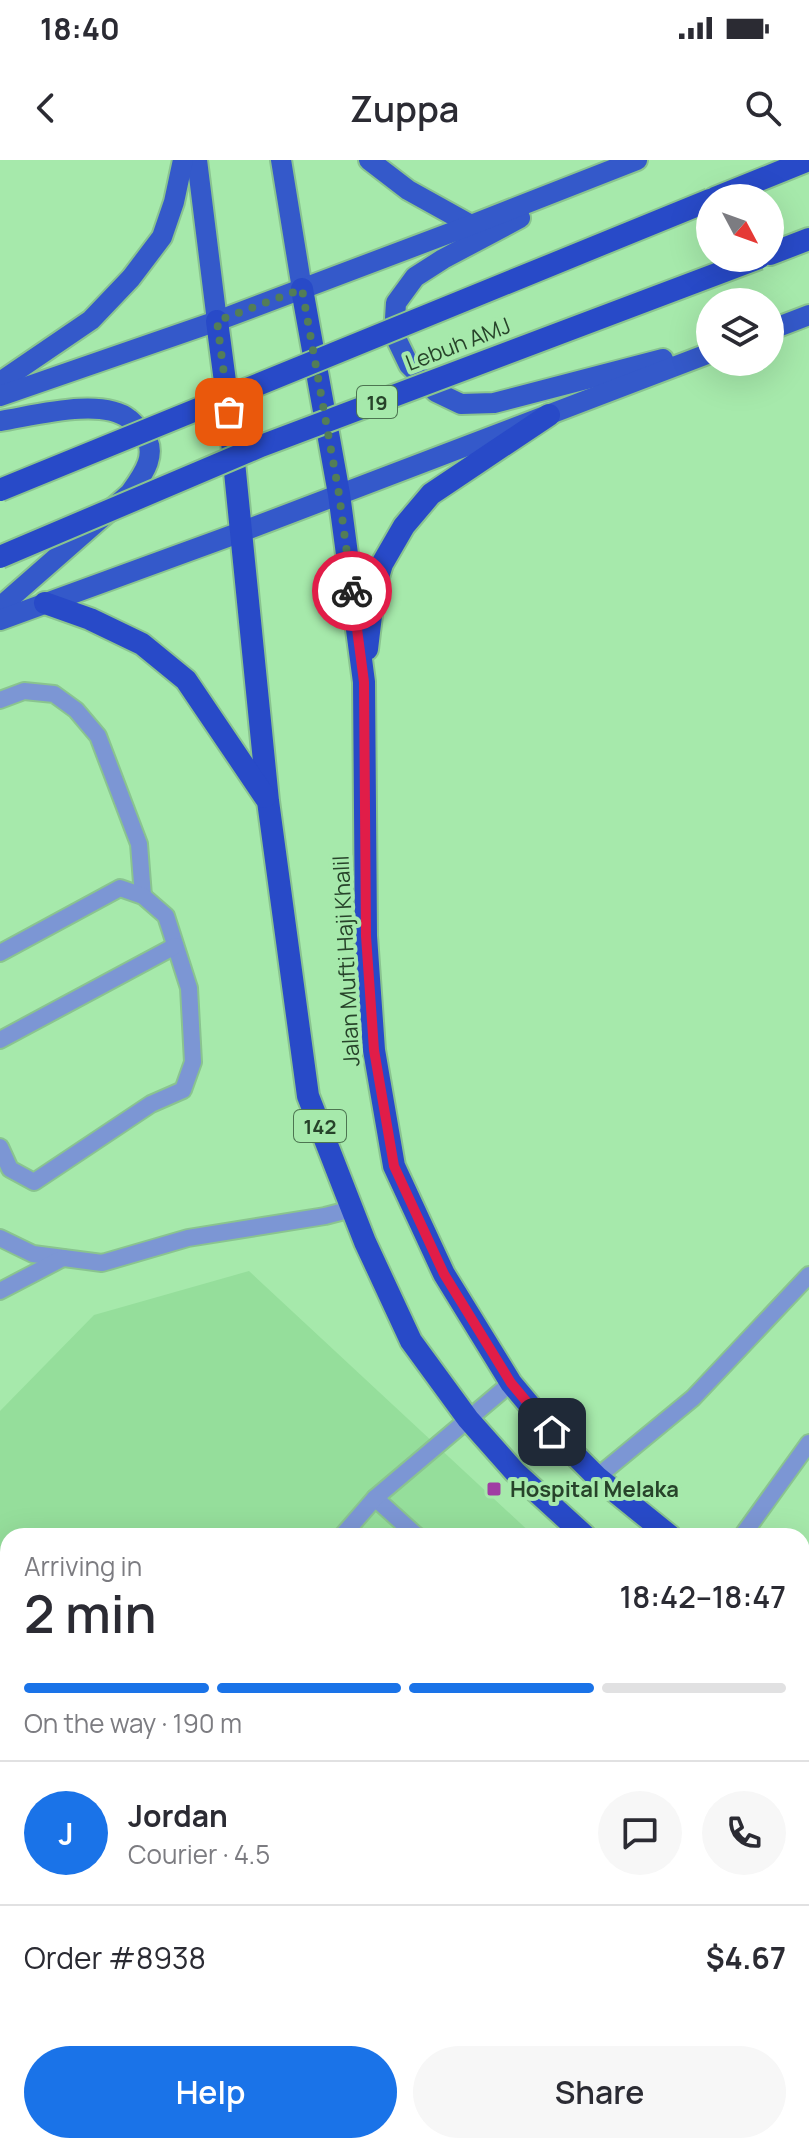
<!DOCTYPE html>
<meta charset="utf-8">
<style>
:root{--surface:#fff;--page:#f7f7f7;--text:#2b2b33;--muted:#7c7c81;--line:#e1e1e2;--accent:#1a73e8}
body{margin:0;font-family:Manrope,sans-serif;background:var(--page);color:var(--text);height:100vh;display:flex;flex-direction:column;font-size:30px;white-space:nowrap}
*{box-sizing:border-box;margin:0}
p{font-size:26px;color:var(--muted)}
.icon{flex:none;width:44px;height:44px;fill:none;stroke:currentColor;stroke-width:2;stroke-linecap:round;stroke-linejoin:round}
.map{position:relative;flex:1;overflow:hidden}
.details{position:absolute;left:0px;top:1368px;width:810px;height:626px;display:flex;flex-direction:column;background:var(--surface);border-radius:24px 24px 0 0;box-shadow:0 8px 32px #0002}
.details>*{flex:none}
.needle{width:52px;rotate:131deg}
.tools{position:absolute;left:696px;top:24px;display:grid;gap:16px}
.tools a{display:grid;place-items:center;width:88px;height:88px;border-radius:50%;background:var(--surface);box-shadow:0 8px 32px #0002;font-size:40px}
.pin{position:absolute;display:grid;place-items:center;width:68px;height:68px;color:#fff;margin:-34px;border-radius:16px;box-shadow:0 4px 12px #0006}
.courier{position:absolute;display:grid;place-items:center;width:80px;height:80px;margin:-40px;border:6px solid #e11d48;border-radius:50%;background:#fff;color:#222;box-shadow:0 2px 10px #0007}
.headline em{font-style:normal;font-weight:600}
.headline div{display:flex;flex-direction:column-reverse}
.headline{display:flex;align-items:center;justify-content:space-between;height:136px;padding:0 24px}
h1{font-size:52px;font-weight:600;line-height:60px}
.bar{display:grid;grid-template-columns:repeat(4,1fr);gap:12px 8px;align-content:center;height:96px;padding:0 24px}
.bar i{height:10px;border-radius:6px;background:var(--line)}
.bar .active{background:var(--accent)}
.bar p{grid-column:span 4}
.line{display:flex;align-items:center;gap:20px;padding:0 24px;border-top:2px solid var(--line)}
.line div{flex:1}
.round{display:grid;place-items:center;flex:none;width:84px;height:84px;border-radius:42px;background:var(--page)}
.action{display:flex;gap:16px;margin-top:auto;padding:16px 24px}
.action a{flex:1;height:92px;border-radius:48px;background:var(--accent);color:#fff;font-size:32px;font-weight:600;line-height:92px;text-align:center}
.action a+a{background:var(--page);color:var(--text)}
.status{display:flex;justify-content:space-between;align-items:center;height:56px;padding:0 40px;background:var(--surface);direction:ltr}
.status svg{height:22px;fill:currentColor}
header{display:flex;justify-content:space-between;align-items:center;height:104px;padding:0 24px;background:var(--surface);font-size:36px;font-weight:600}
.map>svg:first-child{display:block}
.built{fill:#95de9b}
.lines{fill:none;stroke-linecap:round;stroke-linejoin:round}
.service-casing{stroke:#8ac48f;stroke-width:20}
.minor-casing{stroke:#8ac48f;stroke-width:20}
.primary-casing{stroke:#8ac48f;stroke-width:24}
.trunk-casing{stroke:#8ac48f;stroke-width:26}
.service{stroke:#7c96d4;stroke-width:16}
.minor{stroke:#7c96d4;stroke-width:16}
.primary{stroke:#3459ca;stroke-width:20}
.trunk{stroke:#284ac8;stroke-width:22}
.trunk-bridge-casing{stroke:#8ac48f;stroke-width:26;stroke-linecap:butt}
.trunk-bridge{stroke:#284ac8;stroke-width:22}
.done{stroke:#537d57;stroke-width:8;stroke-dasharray:0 14.4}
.route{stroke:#e11d48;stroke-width:10}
.poi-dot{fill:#a03da3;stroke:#a6e9ab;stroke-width:3}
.labels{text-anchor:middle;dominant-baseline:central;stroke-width:8;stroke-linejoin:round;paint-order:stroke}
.shield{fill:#a6e9ab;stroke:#4d7551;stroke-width:2}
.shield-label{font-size:20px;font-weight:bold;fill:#27432a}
.street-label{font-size:22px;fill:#27432a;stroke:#a6e9ab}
.poi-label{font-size:22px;font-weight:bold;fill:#27432a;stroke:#a6e9ab;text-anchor:start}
</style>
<div class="status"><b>18:40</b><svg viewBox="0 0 49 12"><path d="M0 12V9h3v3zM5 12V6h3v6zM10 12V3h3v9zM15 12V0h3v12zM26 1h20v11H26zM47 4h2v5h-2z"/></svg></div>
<header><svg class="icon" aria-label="back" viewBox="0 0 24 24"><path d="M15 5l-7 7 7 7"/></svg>Zuppa<svg class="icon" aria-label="search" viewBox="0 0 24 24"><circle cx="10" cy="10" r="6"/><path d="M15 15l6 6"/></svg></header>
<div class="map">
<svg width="809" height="1993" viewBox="0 0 809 1993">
<rect width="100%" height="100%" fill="#a6e9ab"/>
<polygon class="built" points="249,1111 534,1376 8,1376 8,1986 802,1986 802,1625 809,1632 809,1993 0,1993 0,1251 94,1155"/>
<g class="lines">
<g class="service-casing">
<g id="service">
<polyline points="0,540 24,531 54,534 76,550 98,576 139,684 143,736"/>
<polyline points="0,793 120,728 143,736 166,756 189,828 193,902 183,930 151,944 34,1022 10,1009 0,987"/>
<polyline points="0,880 175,786"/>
<polyline points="0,1078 33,1094 102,1103 188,1078 325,1056 352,1049"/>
<polyline points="0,1131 63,1098"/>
<polyline points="375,1338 417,1376"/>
<polyline points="342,1376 375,1338 511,1223"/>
<polyline points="802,1707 809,1713"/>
<polyline points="0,1768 8,1759"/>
<polyline points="802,1894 809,1882"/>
<polyline points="0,1980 15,1993"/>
<polyline points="720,1993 723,1986"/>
</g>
</g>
<g class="minor-casing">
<g id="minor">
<polyline points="597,1317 693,1238 809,1115"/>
<polyline points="742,1376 809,1283"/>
</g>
</g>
<g class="primary-casing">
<g id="primary">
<polyline points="197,0 217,161"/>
<polyline points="281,0 302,129"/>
<polyline points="369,0 408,30 471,65"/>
<polyline points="520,58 443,99 415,117 396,143 394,174 409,205 436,232 461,244 494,243 663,199"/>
<polyline points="770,170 809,155"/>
<polyline points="0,222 91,160 131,118 162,77 174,42 183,0"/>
<polyline points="0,236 217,161 471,65 637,0"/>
<path d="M0,261C33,256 101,237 129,259C133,262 138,268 142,272C160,292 143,315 130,333L0,447"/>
<polyline points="0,460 241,372 710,193"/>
</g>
</g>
<g class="trunk-casing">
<g id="trunk">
<polyline points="715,38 809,0"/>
<polyline points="770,94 809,79"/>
<polyline points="302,129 339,334 364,522 366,776 374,890 394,1006 444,1114 511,1223 552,1272 597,1317 670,1376"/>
<polyline points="217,161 229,252 268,641 308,936 365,1082 411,1181 468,1259 515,1312 585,1376"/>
<polyline points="45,443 90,459 142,484 186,520 265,637"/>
<polyline points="367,489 374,430 382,404 404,366 431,334 549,255"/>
<polyline points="802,1478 809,1483"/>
<polyline points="802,1555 809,1560"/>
</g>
</g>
<use href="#service" class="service"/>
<use href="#minor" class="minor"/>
<use href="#primary" class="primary"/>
<use href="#trunk" class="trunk"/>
<g class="trunk-bridge-casing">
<g id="trunk-bridge">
<polyline points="0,330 710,40"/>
<polyline points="0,397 261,286 759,98"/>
</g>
</g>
<use href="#trunk-bridge" class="trunk-bridge"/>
</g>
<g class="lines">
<polyline class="done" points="229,252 217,161 302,129 339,334 352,431"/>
<polyline class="route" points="352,431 364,522 366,776 374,890 394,1006 444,1114 511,1223 552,1272"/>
</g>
<rect class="poi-dot" x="486" y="1321" width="16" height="16" rx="4"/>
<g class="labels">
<g class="shield">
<rect x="357" y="226" width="40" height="32" rx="6"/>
<rect x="294" y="950" width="52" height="32" rx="6"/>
</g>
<g class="shield-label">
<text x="377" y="242">19</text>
<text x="320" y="966">142</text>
</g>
<g class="street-label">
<text transform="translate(458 184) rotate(-21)">Lebuh AMJ</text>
<text transform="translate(346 801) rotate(-93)">Jalan Mufti Haji Khalil</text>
</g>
<g class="poi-label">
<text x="510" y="1329">Hospital Melaka</text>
</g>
</g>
</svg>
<div class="tools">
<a><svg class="needle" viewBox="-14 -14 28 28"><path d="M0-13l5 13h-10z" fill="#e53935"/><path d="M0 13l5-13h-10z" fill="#7c7c81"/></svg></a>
<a><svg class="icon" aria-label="layers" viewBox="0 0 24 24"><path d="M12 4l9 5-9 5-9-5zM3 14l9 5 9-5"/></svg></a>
</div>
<div class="pin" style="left:229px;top:252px;background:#ea580c"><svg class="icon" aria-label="bag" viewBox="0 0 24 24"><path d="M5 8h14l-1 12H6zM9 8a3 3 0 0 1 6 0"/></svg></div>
<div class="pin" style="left:552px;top:1272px;background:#1f2937"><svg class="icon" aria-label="home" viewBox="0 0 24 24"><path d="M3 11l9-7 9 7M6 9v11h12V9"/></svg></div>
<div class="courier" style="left:352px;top:431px"><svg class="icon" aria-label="bike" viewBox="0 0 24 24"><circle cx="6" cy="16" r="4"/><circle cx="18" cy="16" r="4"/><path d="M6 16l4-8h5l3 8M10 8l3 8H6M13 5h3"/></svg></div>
<section class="details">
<div class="headline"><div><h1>2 min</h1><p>Arriving in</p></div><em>18:42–18:47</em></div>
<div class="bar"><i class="active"></i><i class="active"></i><i class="active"></i><i></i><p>On the way · 190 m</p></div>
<div class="line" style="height:144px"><b class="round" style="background:var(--accent);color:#fff">J</b><div><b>Jordan</b><p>Courier · 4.5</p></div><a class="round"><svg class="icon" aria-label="chat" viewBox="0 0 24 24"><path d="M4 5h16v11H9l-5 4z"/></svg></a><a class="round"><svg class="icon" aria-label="phone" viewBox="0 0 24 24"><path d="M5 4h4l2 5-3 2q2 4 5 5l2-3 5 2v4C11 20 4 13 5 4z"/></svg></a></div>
<div class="line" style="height:104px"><div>Order #8938</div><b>$4.67</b></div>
<div class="action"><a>Help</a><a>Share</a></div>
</section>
</div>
